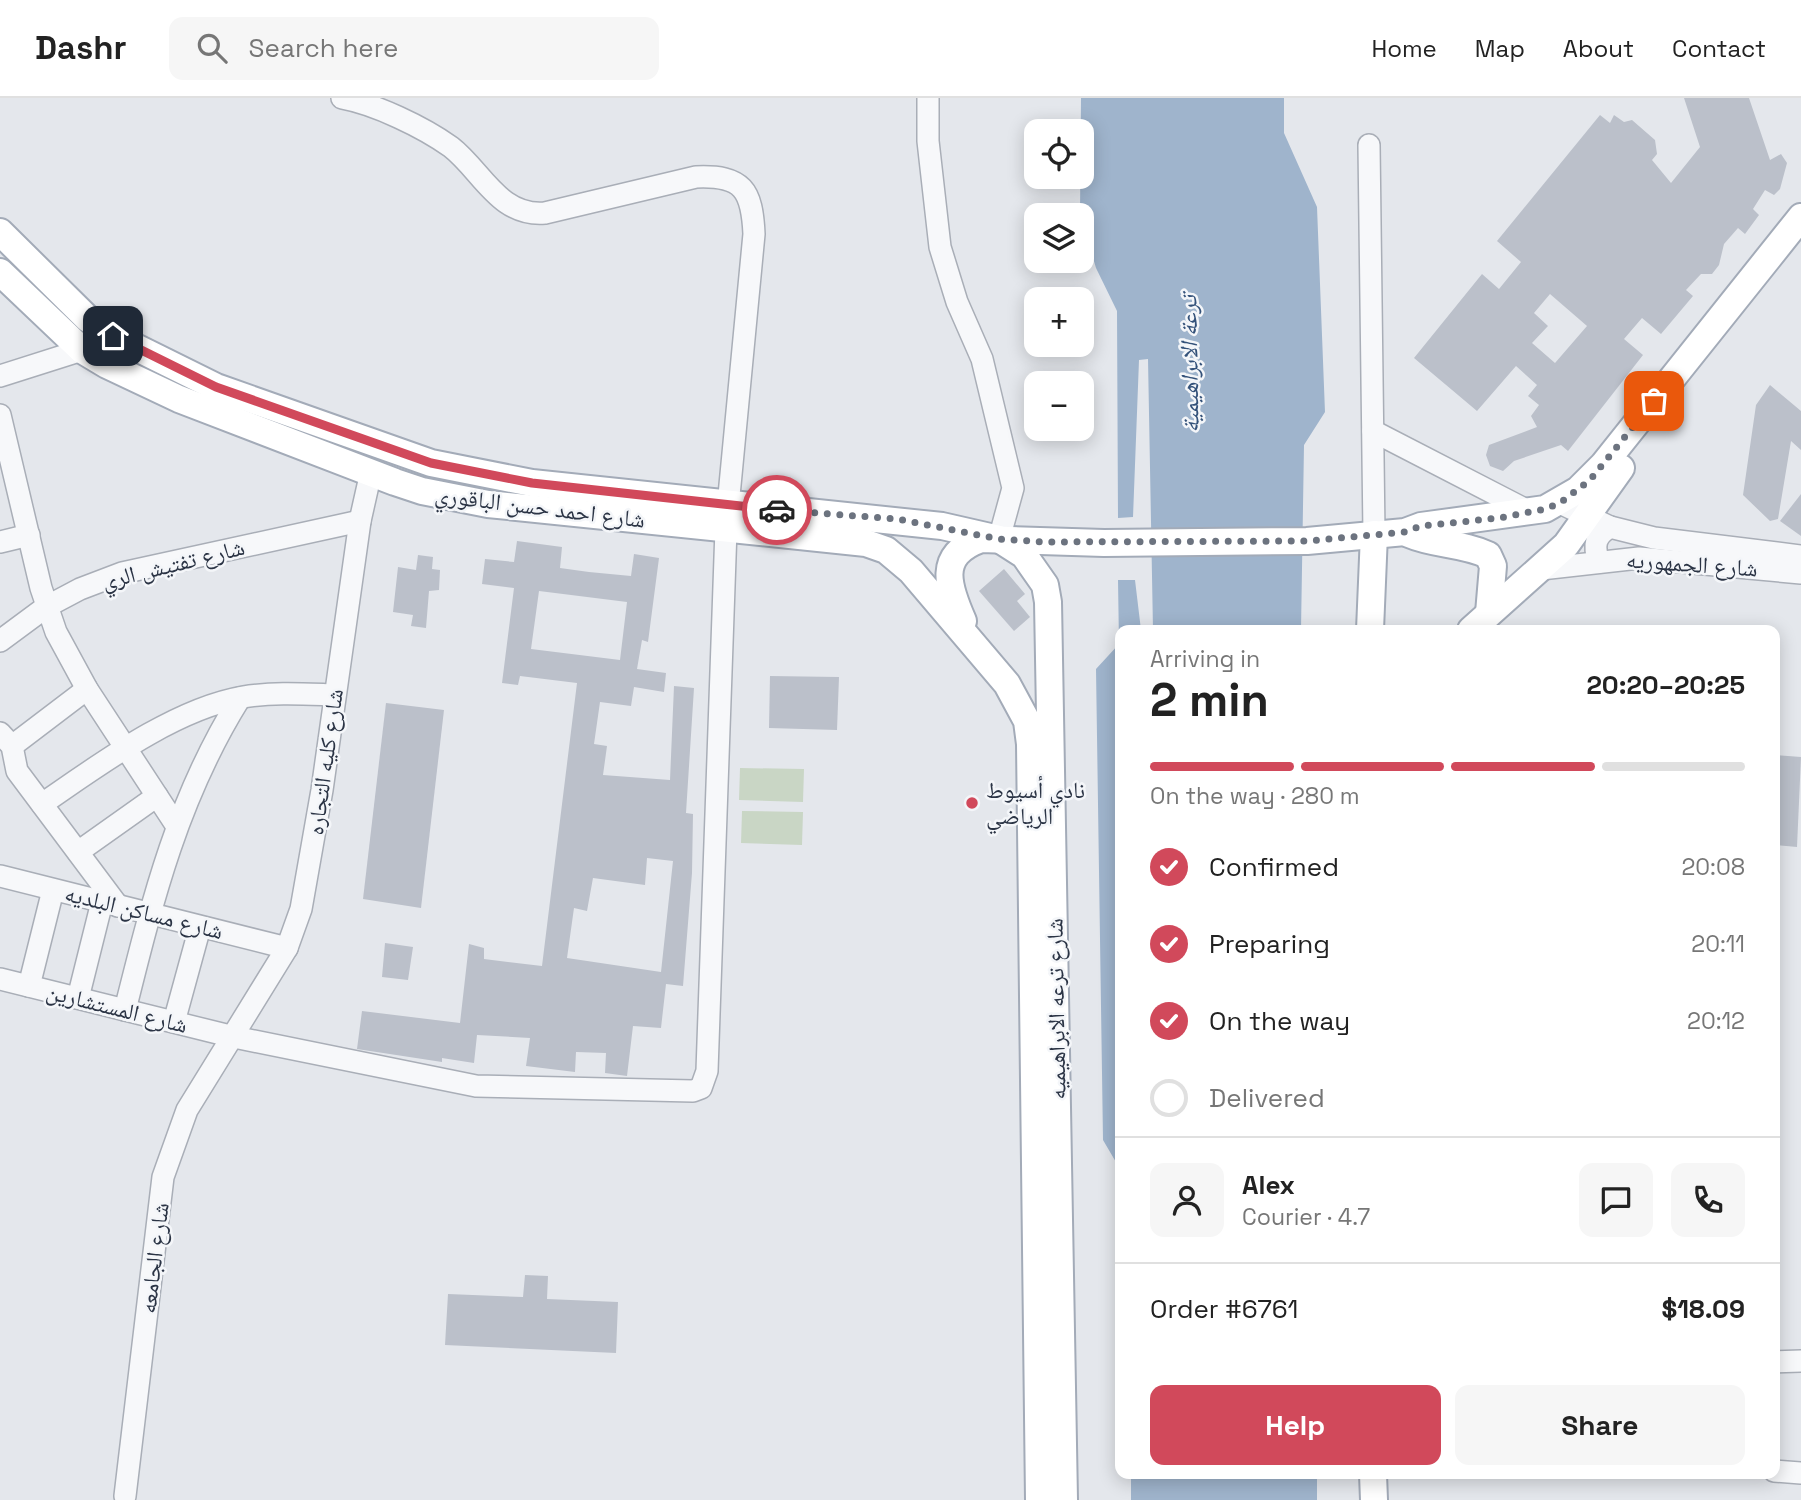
<!DOCTYPE html>
<meta charset="utf-8">
<style>
:root{--surface:#fff;--page:#f6f6f6;--text:#222;--muted:#767676;--line:#e0e0e0;--accent:#d1495b}
body{margin:0;font-family:"Space Grotesk","Noto Naskh Arabic",sans-serif;background:var(--page);color:var(--text);height:100vh;display:flex;flex-direction:column;font-size:26px;white-space:nowrap}
*{box-sizing:border-box;margin:0}
p{font-size:23px;color:var(--muted)}
.icon{flex:none;width:38px;height:38px;fill:none;stroke:currentColor;stroke-width:2;stroke-linecap:round;stroke-linejoin:round}
.map{position:relative;flex:1;overflow:hidden}
.sheet{position:absolute;left:1115px;top:527px;width:665px;height:854px;display:flex;flex-direction:column;background:var(--surface);border-radius:14px;box-shadow:0 4px 18px #0003}
.sheet>*{flex:none}
.tools{position:absolute;left:1024px;top:21px;display:grid;gap:14px}
.tools a{display:grid;place-items:center;width:70px;height:70px;border-radius:14px;background:var(--surface);box-shadow:0 4px 18px #0003;font-size:35px}
.pin{position:absolute;display:grid;place-items:center;width:60px;height:60px;color:#fff;margin:-30px;border-radius:14px;box-shadow:0 4px 10px #0006}
.courier{position:absolute;display:grid;place-items:center;width:70px;height:70px;margin:-35px;border:5px solid #d1495b;border-radius:50%;background:#fff;color:#222;box-shadow:0 2px 9px #0007}
.overview em{font-style:normal;font-weight:700}
.overview div{display:flex;flex-direction:column-reverse}
.overview{display:flex;align-items:center;justify-content:space-between;height:119px;padding:0 35px}
h1{font-size:46px;font-weight:700;line-height:52px}
.bar{display:grid;grid-template-columns:repeat(4,1fr);gap:10px 7px;align-content:center;height:84px;padding:0 35px}
.bar i{height:9px;border-radius:5px;background:var(--line)}
.bar .active{background:var(--accent)}
.bar p{grid-column:span 4}
.line{display:flex;align-items:center;gap:18px;padding:0 35px;border-top:2px solid var(--line)}
.line div{flex:1}
.round{display:grid;place-items:center;flex:none;width:74px;height:74px;border-radius:14px;background:var(--page)}
ol{padding:0 35px;list-style:none}
li{display:flex;align-items:center;gap:21px;height:77px}
li p{margin-inline-start:auto}
li .icon{padding:7px;border-radius:50%;background:var(--accent);color:#fff;stroke-width:4}
li:last-child{color:var(--muted)}
li i{width:38px;height:38px;border:4px solid var(--line);border-radius:50%}
.button{display:flex;gap:14px;margin-top:auto;padding:14px 35px}
.button a{flex:1;height:80px;border-radius:14px;background:var(--accent);color:#fff;font-size:28px;font-weight:700;line-height:80px;text-align:center}
.button a+a{background:var(--page);color:var(--text)}
header{display:flex;align-items:center;gap:42px;box-sizing:border-box;height:98px;padding:0 35px;background:var(--surface);border-bottom:2px solid var(--line)}
header strong{font-size:33px}
nav{display:flex;gap:38px;margin-inline-start:auto;font-size:24px}
.search{width:490px;height:63px;background:var(--page);display:flex;align-items:center;gap:18px;box-sizing:border-box;padding:0 24px;border-radius:14px;color:var(--muted);font-size:26px}
.map>svg:first-child{display:block}
.green{fill:#c9d6c5}
.water{fill:#9fb4cc}
.building{fill:#bbc0ca;fill-rule:evenodd}
.lines{fill:none;stroke-linecap:round;stroke-linejoin:round}
.minor-casing{stroke:#a9aeb7;stroke-width:24}
.major-casing{stroke:#a3abb8;stroke-width:30}
.minor{stroke:#f7f8fa;stroke-width:21}
.major{stroke:#fff;stroke-width:26}
.done{stroke:#6c737f;stroke-width:7;stroke-dasharray:0 12.6}
.route{stroke:#d1495b;stroke-width:9}
.poi-dot{fill:#d1495b;stroke:#f4f6f9;stroke-width:2.5}
.labels{text-anchor:middle;dominant-baseline:central;stroke-width:5;stroke-linejoin:round;paint-order:stroke}
.street-label{font-size:23px;fill:#2b3445;stroke:#f4f6f9}
.poi-label{font-size:23px;fill:#2b3445;stroke:#f4f6f9;text-anchor:start}
.water-label{font-size:24px;font-style:italic;fill:#34527a;stroke:#f4f6f9}
</style>
<header>
<strong>Dashr</strong>
<div class="search"><svg class="icon" aria-label="search" viewBox="0 0 24 24"><circle cx="10" cy="10" r="6"/><path d="M15 15l6 6"/></svg>Search here</div>
<nav><a>Home</a><a>Map</a><a>About</a><a>Contact</a></nav>
</header>
<div class="map">
<svg width="1801" height="1402" viewBox="0 0 1801 1402">
<rect width="100%" height="100%" fill="#e4e7ec"/>
<g class="green">
<polygon points="740,670 804,671 803,704 739,702"/>
<polygon points="742,713 803,714 802,747 741,745"/>
</g>
<g class="water">
<polygon points="1081,0 1284,0 1284,35 1317,109 1325,314 1304,347 1301,532 1153,532 1148,261 1139,262 1133,419 1118,420 1117,213 1096,170 1080,115"/>
<polygon points="1118,482 1135,482 1141,532 1120,532 1120,1071 1103,1042 1096,571 1119,546"/>
<rect x="1131" y="1376" width="186" height="26"/>
</g>
<g class="building">
<path d="M1684,0H1749L1770,62L1781,56L1787,65L1780,91L1774,97L1765,92L1753,111L1759,117L1745,136L1738,130L1724,146L1719,167L1712,176H1701L1686,192L1693,198L1661,236L1642,220L1624,241L1643,257L1568,353L1561,347L1514,363L1503,373L1490,368L1486,357L1489,347L1537,329L1531,318L1539,307L1528,298L1537,287L1516,268L1477,313L1414,260L1482,176L1499,191L1521,164L1497,143L1600,17L1610,25L1614,17L1624,24L1632,22L1655,42L1657,56L1652,62L1671,85L1700,49ZM1550,196L1587,228L1555,265L1532,245L1548,228L1534,215Z"/>
<polygon points="1770,287 1801,313 1801,352 1791,343 1778,421 1770,423 1743,397 1756,307"/>
<polygon points="1801,396 1801,438 1780,423"/>
<path d="M517,443L562,449L560,470L589,474L631,478L634,456L659,460L648,544L642,542L637,571L666,575L664,594L634,589L631,608L600,604L594,646L607,648L603,677L670,682L674,588L694,590L686,715L693,716L692,775L683,888L666,886L661,930L633,928L627,978L605,975L606,955L576,954L575,974L526,968L530,940L477,937L474,965L442,960V964L357,951L362,913L460,925L469,846L484,850V861L542,868L577,585L520,578L518,587L502,585L514,490L482,486L485,461L514,464ZM539,493L627,504L620,562L531,551ZM647,760L673,763L661,874L567,860L574,810L587,813L593,780L645,787Z"/>
<polygon points="418,457 433,459 432,471 440,472 439,492 429,493 426,530 411,528 413,517 393,514 398,469 416,472"/>
<polygon points="1004,471 1025,496 1017,503 1030,519 1014,533 979,493"/>
<polygon points="770,578 839,579 837,632 769,630"/>
<polygon points="386,605 444,612 421,810 363,801"/>
<polygon points="1774,657 1801,659 1797,749 1774,747"/>
<polygon points="385,845 413,849 408,882 382,879"/>
<polygon points="525,1177 548,1178 547,1201 618,1204 616,1255 445,1247 448,1196 523,1199"/>
</g>
<g class="lines">
<g class="minor-casing">
<g id="minor">
<path d="M342,0C375,6 423,29 451,49C482,73 499,119 545,115L696,79C743,77 752,92 754,136L728,408"/>
<polyline points="928,0 928,43 940,149 957,204 982,261 1013,390 999,441"/>
<polyline points="1369,47 1374,436"/>
<polyline points="0,278 82,252"/>
<polyline points="0,317 41,490 56,534 87,591 176,727"/>
<polyline points="1373,333 1530,414"/>
<polyline points="1560,405 1610,429 1654,440 1801,458"/>
<polyline points="0,444 29,437"/>
<path d="M1599,464C1593,447 1595,438 1610,429"/>
<polyline points="1541,471 1639,460 1801,475"/>
<polyline points="0,543 46,509 80,491 122,475 360,423"/>
<polyline points="0,635 12,648 17,673 118,808"/>
<polyline points="12,648 87,591"/>
<path d="M42,706C99,667 174,611 243,599C274,594 304,596 334,597"/>
<polyline points="78,754 157,698"/>
<polyline points="0,778 287,850"/>
<polyline points="0,881 234,939 476,988 693,993 701,990 707,973 726,431"/>
<polyline points="29,888 53,792"/>
<polyline points="78,900 102,804"/>
<path d="M125,912C153,800 178,699 240,600"/>
<polyline points="174,924 200,829"/>
<polyline points="1774,1264 1801,1263"/>
<polyline points="1774,1373 1801,1375"/>
<polyline points="125,1398 163,1079 187,1012 287,850 301,811 322,692 360,423 371,374"/>
</g>
</g>
<g class="major-casing">
<g id="major">
<polyline points="0,134 88,221 113,238 216,289 431,365 532,385 942,428 999,441 1024,457 1045,487 1048,504 1064,1402"/>
<polyline points="0,174 82,252 107,267 179,301 395,384 422,393 488,406 866,445 886,452 911,473 1007,586 1027,623 1030,646 1039,1402"/>
<path d="M1409,436C1434,447 1463,445 1488,457L1493,468L1489,515"/>
<path d="M963,523C948,489 936,457 981,441L1104,445L1307,443L1405,434L1421,428L1545,411L1578,392L1603,367L1801,119"/>
<polyline points="1370,532 1374,436"/>
<polyline points="1471,532 1566,447 1621,370"/>
<polyline points="1373,1376 1374,1402"/>
</g>
</g>
<use href="#minor" class="minor"/>
<use href="#major" class="major"/>
</g>
<g class="lines">
<polyline class="done" points="777,412 897,421 999,441 1044,444 1307,443 1405,434 1421,428 1499,420 1545,411 1560,405 1590,382 1654,303"/>
<polyline class="route" points="113,238 216,289 431,365 532,385 777,412"/>
</g>
<circle class="poi-dot" cx="972" cy="705" r="7"/>
<g class="labels">
<g class="street-label">
<text transform="translate(540 409) rotate(7)">شارع احمد حسن الباقوري</text>
<text transform="translate(173 466) rotate(-14)">شارع تفتيش الري</text>
<text transform="translate(1692 466) rotate(4)">شارع الجمهوريه</text>
<text transform="translate(325 664) rotate(-82)">شارع كليه التجاره</text>
<text transform="translate(144 814) rotate(14)">شارع مساكن البلديه</text>
<text transform="translate(117 910) rotate(14)">شارع المستشارين</text>
<text transform="translate(1056 911) rotate(-91)">شارع ترعه الابراهيميه</text>
<text transform="translate(154 1160) rotate(-83)">شارع الجامعه</text>
</g>
<g class="poi-label">
<text x="986" y="692">نادي أسيوط<tspan x="986" dy="26">الرياضي</tspan></text>
</g>
<g class="water-label">
<text transform="translate(1189 266) rotate(-91)">ترعة الابراهيمية</text>
</g>
</g>
</svg>
<div class="tools">
<a><svg class="icon" aria-label="locate" viewBox="0 0 24 24"><circle cx="12" cy="12" r="6"/><path d="M12 2v4M12 18v4M2 12h4M18 12h4"/></svg></a>
<a><svg class="icon" aria-label="layers" viewBox="0 0 24 24"><path d="M12 4l9 5-9 5-9-5zM3 14l9 5 9-5"/></svg></a>
<a>+</a>
<a>−</a>
</div>
<div class="pin" style="left:1654px;top:303px;background:#ea580c"><svg class="icon" aria-label="bag" viewBox="0 0 24 24"><path d="M5 8h14l-1 12H6zM9 8a3 3 0 0 1 6 0"/></svg></div>
<div class="pin" style="left:113px;top:238px;background:#1f2937"><svg class="icon" aria-label="home" viewBox="0 0 24 24"><path d="M3 11l9-7 9 7M6 9v11h12V9"/></svg></div>
<div class="courier" style="left:777px;top:412px"><svg class="icon" aria-label="car" viewBox="0 0 24 24"><path d="M5 17H2v-5l4-1 3-4h7l3 4 3 1v5h-3M9 17h6M6 11h13"/><circle cx="7" cy="17" r="2"/><circle cx="17" cy="17" r="2"/></svg></div>
<section class="sheet">
<div class="overview"><div><h1>2 min</h1><p>Arriving in</p></div><em>20:20–20:25</em></div>
<div class="bar"><i class="active"></i><i class="active"></i><i class="active"></i><i></i><p>On the way · 280 m</p></div>
<ol>
<li><svg class="icon" aria-label="check" viewBox="0 0 24 24"><path d="M5 12l5 5 9-10"/></svg>Confirmed<p>20:08</p></li>
<li><svg class="icon" aria-label="check" viewBox="0 0 24 24"><path d="M5 12l5 5 9-10"/></svg>Preparing<p>20:11</p></li>
<li><svg class="icon" aria-label="check" viewBox="0 0 24 24"><path d="M5 12l5 5 9-10"/></svg>On the way<p>20:12</p></li>
<li><i></i>Delivered</li>
</ol>
<div class="line" style="height:126px"><a class="round"><svg class="icon" aria-label="person" viewBox="0 0 24 24"><circle cx="12" cy="8" r="4"/><path d="M4 21q1-7 8-7t8 7"/></svg></a><div><b>Alex</b><p>Courier · 4.7</p></div><a class="round"><svg class="icon" aria-label="chat" viewBox="0 0 24 24"><path d="M4 5h16v11H9l-5 4z"/></svg></a><a class="round"><svg class="icon" aria-label="phone" viewBox="0 0 24 24"><path d="M5 4h4l2 5-3 2q2 4 5 5l2-3 5 2v4C11 20 4 13 5 4z"/></svg></a></div>
<div class="line" style="height:91px"><div>Order #6761</div><b>$18.09</b></div>
<div class="button"><a>Help</a><a>Share</a></div>
</section>
</div>
